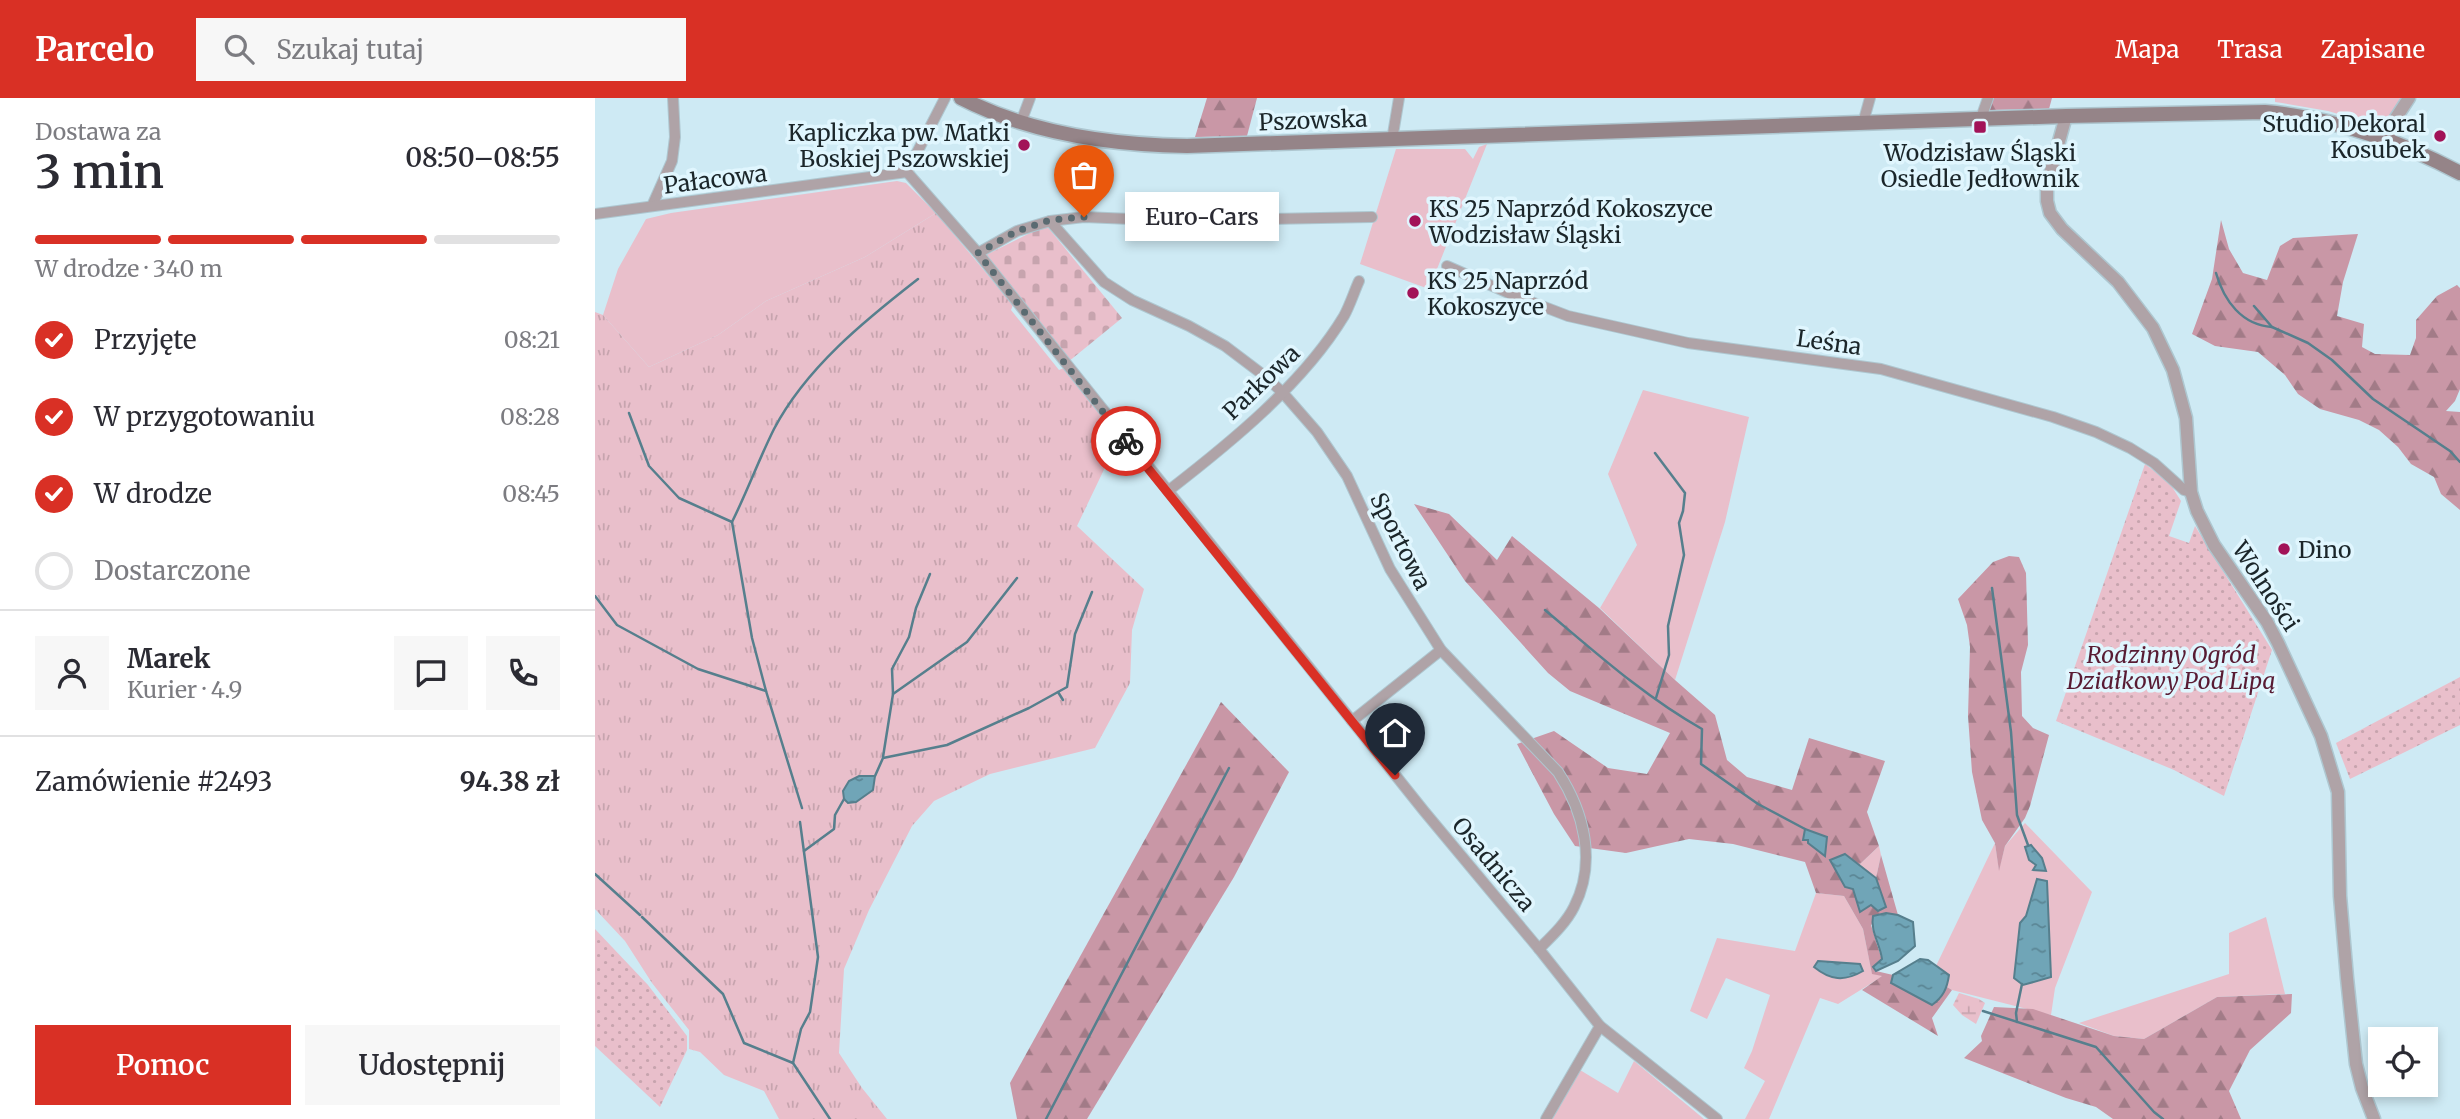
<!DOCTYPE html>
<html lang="pl">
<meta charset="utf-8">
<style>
:root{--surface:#fff;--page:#f7f7f7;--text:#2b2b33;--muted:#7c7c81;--line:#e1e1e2;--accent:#d93025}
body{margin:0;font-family:Merriweather,serif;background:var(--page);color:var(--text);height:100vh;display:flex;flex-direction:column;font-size:26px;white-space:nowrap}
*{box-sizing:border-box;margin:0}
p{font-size:23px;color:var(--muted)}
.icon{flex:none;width:38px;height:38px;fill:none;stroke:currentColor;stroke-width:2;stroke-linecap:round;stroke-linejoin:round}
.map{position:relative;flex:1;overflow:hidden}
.panel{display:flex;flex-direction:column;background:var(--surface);width:595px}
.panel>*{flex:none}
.buttons{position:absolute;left:1773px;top:929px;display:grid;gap:14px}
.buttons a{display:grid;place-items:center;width:70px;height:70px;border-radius:0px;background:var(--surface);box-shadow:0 4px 10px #0003;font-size:35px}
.pin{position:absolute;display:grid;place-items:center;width:60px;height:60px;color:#fff;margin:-72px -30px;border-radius:50% 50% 50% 0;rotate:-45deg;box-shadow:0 0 7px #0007}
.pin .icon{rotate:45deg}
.courier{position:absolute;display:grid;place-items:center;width:70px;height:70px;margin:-35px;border:5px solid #d93025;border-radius:50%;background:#fff;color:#222;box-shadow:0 2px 9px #0007}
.bubble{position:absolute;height:49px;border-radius:0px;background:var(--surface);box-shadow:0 4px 10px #0003;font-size:23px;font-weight:600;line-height:49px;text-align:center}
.head em{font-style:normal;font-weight:600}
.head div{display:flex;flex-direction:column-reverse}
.head{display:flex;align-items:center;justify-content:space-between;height:119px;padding:0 35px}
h1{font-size:46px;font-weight:600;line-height:52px}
.bar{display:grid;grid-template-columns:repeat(4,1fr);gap:10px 7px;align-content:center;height:84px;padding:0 35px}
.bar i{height:9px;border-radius:5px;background:var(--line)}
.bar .selected{background:var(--accent)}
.bar p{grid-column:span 4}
.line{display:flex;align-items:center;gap:18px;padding:0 35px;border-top:2px solid var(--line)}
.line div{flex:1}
.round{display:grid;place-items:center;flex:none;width:74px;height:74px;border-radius:0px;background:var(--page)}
ol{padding:0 35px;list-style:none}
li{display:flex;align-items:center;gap:21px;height:77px}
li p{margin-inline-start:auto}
li .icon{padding:7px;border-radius:50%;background:var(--accent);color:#fff;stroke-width:4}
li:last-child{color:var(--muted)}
li i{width:38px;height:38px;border:4px solid var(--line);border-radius:50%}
.action{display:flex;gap:14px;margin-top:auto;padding:14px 35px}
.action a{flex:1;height:80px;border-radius:0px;background:var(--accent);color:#fff;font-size:28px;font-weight:600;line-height:80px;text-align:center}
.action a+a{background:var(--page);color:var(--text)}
header{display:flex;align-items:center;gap:42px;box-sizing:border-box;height:98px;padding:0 35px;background:var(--accent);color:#fff}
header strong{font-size:33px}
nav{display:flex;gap:38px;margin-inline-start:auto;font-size:24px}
.search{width:490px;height:63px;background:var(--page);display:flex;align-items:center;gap:18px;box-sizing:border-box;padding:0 24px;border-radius:0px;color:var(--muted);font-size:26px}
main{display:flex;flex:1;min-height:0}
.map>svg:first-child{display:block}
.grass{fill:#e9bfcb}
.forest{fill:url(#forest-firs)}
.wetland{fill:url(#wetland-marsh)}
.cemetery{fill:url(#cemetery-stones)}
.park{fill:url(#park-tufts);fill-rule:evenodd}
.garden{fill:url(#garden-dots)}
.water{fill:url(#water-ripples);stroke:#567f8d;stroke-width:2}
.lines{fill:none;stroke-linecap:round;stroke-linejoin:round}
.stream{stroke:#567f8d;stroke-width:2.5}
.minor-casing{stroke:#aec7d0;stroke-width:12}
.tertiary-casing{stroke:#aec7d0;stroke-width:15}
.secondary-casing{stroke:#aec7d0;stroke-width:17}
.minor{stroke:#afa3a7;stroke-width:10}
.tertiary{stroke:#afa3a7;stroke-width:12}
.secondary{stroke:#958488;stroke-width:14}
.done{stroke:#5a6b71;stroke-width:7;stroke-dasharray:0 12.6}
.route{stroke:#d93025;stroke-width:9}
.poi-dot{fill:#a21358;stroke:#e0f6fe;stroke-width:2.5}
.labels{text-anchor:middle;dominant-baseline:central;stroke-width:7;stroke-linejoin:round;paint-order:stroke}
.street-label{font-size:23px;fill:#1b262a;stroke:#e0f6fe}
.poi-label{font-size:23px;fill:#1b262a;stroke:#e0f6fe;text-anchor:start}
.park-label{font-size:23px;font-style:italic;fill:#581b33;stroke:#e0f6fe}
</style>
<header>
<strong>Parcelo</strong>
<div class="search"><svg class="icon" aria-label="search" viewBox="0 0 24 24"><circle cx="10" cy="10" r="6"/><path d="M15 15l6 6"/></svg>Szukaj tutaj</div>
<nav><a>Mapa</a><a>Trasa</a><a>Zapisane</a></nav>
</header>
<main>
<section class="panel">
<div class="head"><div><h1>3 min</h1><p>Dostawa za</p></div><em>08:50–08:55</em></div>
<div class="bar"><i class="selected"></i><i class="selected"></i><i class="selected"></i><i></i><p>W drodze · 340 m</p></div>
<ol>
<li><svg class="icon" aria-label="check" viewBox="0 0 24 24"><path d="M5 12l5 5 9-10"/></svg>Przyjęte<p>08:21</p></li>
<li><svg class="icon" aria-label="check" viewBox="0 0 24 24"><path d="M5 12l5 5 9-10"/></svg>W przygotowaniu<p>08:28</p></li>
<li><svg class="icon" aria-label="check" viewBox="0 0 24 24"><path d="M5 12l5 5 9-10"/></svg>W drodze<p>08:45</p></li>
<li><i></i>Dostarczone</li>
</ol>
<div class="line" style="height:126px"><a class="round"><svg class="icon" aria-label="person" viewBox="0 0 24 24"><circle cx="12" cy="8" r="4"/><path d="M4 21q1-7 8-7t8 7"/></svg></a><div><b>Marek</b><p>Kurier · 4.9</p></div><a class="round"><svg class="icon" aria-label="chat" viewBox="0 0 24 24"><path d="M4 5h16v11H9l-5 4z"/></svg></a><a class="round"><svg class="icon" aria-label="phone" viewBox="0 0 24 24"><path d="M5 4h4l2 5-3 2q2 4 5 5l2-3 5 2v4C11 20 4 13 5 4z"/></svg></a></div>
<div class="line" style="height:91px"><div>Zamówienie #2493</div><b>94.38 zł</b></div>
<div class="action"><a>Pomoc</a><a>Udostępnij</a></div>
</section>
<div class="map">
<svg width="1865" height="1021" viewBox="0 0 1865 1021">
<defs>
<pattern id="forest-firs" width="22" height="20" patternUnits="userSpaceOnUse" patternTransform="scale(1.75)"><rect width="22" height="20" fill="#c997a6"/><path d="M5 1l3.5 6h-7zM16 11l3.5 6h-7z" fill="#a27b87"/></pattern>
<pattern id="wetland-marsh" width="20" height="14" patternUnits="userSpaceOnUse" patternTransform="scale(1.75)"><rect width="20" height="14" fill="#e9bfcb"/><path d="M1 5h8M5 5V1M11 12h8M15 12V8" fill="none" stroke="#c7a4ae"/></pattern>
<pattern id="cemetery-stones" width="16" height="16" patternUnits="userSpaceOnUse" patternTransform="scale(1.75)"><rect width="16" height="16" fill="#e9bfcb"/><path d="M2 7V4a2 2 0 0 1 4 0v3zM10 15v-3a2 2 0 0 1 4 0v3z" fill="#c7a4ae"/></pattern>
<pattern id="park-tufts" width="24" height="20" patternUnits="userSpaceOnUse" patternTransform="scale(1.75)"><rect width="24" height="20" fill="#e9bfcb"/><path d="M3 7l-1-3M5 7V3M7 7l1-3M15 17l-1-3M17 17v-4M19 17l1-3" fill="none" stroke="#c7a4ae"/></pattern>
<pattern id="garden-dots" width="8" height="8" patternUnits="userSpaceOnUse" patternTransform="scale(1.75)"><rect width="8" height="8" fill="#e9bfcb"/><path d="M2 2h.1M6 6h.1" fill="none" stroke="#c7a4ae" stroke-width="1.8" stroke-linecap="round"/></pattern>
<pattern id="water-ripples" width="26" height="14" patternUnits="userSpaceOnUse" patternTransform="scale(1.75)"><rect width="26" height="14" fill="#70a5b7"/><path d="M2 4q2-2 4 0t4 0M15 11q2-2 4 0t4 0" fill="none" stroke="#5b8695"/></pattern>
</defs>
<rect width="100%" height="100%" fill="#ceeaf4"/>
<g class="grass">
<polygon points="1680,0 1805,0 1794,22 1784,28 1733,13 1687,5 1680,4"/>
<polygon points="892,46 834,191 765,166 801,51 870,51 878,61 884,49"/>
<polygon points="302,83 311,85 341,115 270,159 171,203 123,237 54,269 8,217 23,171 51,121 76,115"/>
<polygon points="1048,292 1154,319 1130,424 1080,582 1005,510 1042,447 1013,376"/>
<polygon points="1430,725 1497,794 1460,890 1456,917 1357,892 1352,889 1353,877 1341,868 1400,745 1404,771 1410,748"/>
<polygon points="1284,748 1286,757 1281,780 1264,767"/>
<polygon points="1221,795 1249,798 1268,831 1277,875 1288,878 1243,906 1225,900 1174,1021 1150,1021 1170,983 1149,970 1157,953 1175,897 1131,880 1112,921 1095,913 1122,840 1200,853"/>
<polygon points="1671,819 1690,896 1622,899 1549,941 1519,938 1484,925 1634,876 1634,835"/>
<polygon points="1039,963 1109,1021 956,1021 985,972 1023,995"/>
</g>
<g class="forest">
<polygon points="612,0 662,0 652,38 600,39"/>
<polygon points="1397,0 1457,0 1454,11 1394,12"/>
<polygon points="1626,122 1634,151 1648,175 1672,182 1685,148 1698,140 1763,136 1748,184 1742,218 1769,226 1767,249 1780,256 1815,257 1821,240 1821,222 1842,198 1862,187 1865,190 1865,291 1860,303 1851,313 1865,314 1865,412 1846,396 1839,379 1816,366 1803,349 1784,332 1764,322 1725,311 1703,296 1690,277 1663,254 1620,248 1597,236 1617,181"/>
<polygon points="819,406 854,416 902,462 917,438 1004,510 1080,582 1120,617 1132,662 1152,679 1197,692 1214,640 1290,663 1272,714 1284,748 1264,767 1250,756 1266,813 1276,806 1290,809 1281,780 1286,757 1303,817 1291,815 1276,827 1287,862 1278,869 1281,873 1298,877 1297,885 1345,901 1352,889 1357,892 1337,920 1343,938 1267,892 1287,878 1277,876 1268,831 1249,798 1221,795 1210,764 1138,746 1094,741 1031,755 980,748 959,716 922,646 959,633 1013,670 1052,676 1075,635 975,593 953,575 870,483"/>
<polygon points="1414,458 1424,459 1431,475 1433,547 1426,574 1427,618 1438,630 1454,637 1435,708 1430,720 1410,748 1404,773 1400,745 1387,722 1377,674 1373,618 1375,549 1372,527 1363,501 1398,464"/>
<polygon points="626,604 694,674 639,779 492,1021 422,1021 415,985"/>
<polygon points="1697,896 1696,915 1655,952 1634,993 1646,1021 1518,1021 1501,1009 1471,1000 1369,960 1387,943 1386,938 1399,909 1438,911 1519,938 1549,941 1622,899"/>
</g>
<polygon class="wetland" points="1364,895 1384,901 1390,905 1381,926 1367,917 1358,907"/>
<polygon class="cemetery" points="451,127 527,220 473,264 391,157"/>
<path class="park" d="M341,115L418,207L416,212L464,272L469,270L526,336L482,428L549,491L537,532L535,585L500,650L395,676L339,703L317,728L274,812L249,871L244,955L267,990L292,1021H184L169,993L129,977L105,954L94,951V932L57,885L30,843L0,811V214L8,217L54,269L123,237L171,203L270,159ZM264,678L277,692L261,704Z"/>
<g class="garden">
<polygon points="1550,366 1574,384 1586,403 1574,438 1594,445 1600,428 1677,552 1629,698 1579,672 1461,623"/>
<polygon points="1865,579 1865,627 1755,681 1741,645"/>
<polygon points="0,831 53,887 92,938 92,952 65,1009 0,948"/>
</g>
<g class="water">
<polygon points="264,678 280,678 278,692 261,704 253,705 249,701 248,693 254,683"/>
<polygon points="1210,731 1232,739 1230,758 1213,745 1213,742 1208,742"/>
<polygon points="1436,747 1447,760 1451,773 1438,772 1441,767 1434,762 1430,749"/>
<polygon points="1250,756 1281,780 1291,809 1283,813 1276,807 1265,814 1258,791 1250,789 1235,762"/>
<polygon points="1442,781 1452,783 1456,879 1428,887 1419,880 1425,825 1431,818"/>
<path d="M1291,815L1303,817L1318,824L1320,848L1303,863L1281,873L1278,869L1287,861C1285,846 1275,833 1278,818Z"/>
<path d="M1325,861L1333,862L1354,877C1352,891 1348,899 1337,907L1296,885L1298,877Z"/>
<path d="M1223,863L1265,866L1268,873C1249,884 1235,882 1219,869Z"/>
</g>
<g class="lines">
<g class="stream">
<path d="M1621,175C1629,203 1647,227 1677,229"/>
<polyline points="1659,208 1677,229 1713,245 1737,262 1778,301 1855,353 1865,364"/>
<polyline points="34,315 54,368 84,400 137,424 157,540 171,593"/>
<polyline points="1060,355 1090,395 1088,413 1084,425 1089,457 1073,528 1074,557 1061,600"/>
<path d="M137,424C152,394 164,361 179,331C211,270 269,223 323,181"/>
<polyline points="1397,490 1416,634 1422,717 1433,747"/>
<polyline points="0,498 22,527 103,571 171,593 207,710"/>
<path d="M950,512C1000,554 1050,599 1107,631L1106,666L1163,706L1210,731"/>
<polyline points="463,594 468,602"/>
<polyline points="298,596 297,571 314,539 321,510 335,476"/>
<polyline points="288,659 298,596 372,544 422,480"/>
<polyline points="280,678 288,660 352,647 434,610 472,589 480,536 497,494"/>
<polyline points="209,753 239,731 240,717 249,701"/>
<polyline points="0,776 45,817"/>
<polyline points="47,819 128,896 149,945 198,965 235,1021"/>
<polyline points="1388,913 1501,949 1559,1014 1568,1021"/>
<polyline points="1422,924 1421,915 1427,886"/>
<polyline points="198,965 206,931 215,914 223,859 205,724"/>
<polyline points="451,1021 634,670"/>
</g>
<g class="minor-casing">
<g id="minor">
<polyline points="1386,20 1393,0"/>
<polyline points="426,24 435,0"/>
<polyline points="1268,25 1275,0"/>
<polyline points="797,42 804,0"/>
<polyline points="312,74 383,155 829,713 944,851 1005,928 1122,1021"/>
<polyline points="312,74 350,0"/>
<polyline points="57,108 77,63 80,39 78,0"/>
<polyline points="0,116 312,74"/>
<path d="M455,123L509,184L537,202L594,228L630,248L671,279L688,295L722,334L752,378L795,471L846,552L963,674C989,714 1002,764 979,809C971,825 957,838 944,851"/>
<polyline points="383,155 422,133 455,123 489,119 582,123 777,119"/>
<polyline points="852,168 918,197 973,218 1093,245 1286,271 1458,319 1501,334 1535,350 1559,365 1589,392 1596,394"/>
<path d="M573,393C635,345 708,286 749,218C755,207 759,194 764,183"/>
<polyline points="757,623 846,552"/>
<polyline points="951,1021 1005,928"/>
</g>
</g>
<g class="tertiary-casing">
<g id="tertiary">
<polyline points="1471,18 1452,87 1452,103 1455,115 1467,131 1523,184 1558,230 1578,272 1591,320 1596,394 1602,413 1619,447 1672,524 1683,545 1726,638 1743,694 1745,798 1752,880 1761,966 1767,990 1779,1021"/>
<polyline points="1793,42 1797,26 1814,0"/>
</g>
</g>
<g class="secondary-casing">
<path id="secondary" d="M366,0C436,36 515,47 592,48L1471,18L1670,14C1740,20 1803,42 1865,75"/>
</g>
<use href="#minor" class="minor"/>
<use href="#tertiary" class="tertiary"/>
<use href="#secondary" class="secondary"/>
</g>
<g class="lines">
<polyline class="done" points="489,119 455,122 422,133 383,155 531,343"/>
<polyline class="route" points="531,343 800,677"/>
</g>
<g class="poi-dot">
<rect x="1378" y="22" width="14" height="14" rx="3.5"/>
<circle cx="1845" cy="38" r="7"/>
<circle cx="429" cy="47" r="7"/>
<circle cx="820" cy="123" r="7"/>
<circle cx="818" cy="195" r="7"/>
<circle cx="1689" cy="451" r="7"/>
</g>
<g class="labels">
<g class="street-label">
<text transform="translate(718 22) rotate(-2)">Pszowska</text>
<text transform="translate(120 81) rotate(-7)">Pałacowa</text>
<text transform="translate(1234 244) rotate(8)">Leśna</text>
<text transform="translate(666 284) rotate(-44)">Parkowa</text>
<text transform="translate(806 443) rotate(63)">Sportowa</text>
<text transform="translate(1671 488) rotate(57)">Wolności</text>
<text transform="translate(899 766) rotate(50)">Osadnicza</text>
</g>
<g class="poi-label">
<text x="1831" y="25" text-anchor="end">Studio Dekoral<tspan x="1831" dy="26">Kosubek</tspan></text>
<text x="415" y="34" text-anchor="end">Kapliczka pw. Matki<tspan x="415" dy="26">Boskiej Pszowskiej</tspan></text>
<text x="1385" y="54" text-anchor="middle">Wodzisław Śląski<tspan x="1385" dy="26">Osiedle Jedłownik</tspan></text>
<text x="834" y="110">KS 25 Naprzód Kokoszyce<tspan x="834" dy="26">Wodzisław Śląski</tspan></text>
<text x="832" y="182">KS 25 Naprzód<tspan x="832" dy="26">Kokoszyce</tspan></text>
<text x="1703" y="451">Dino</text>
</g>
<g class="park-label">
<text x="1576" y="556">Rodzinny Ogród<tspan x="1576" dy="26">Działkowy Pod Lipą</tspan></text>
</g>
</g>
</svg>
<div class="buttons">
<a><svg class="icon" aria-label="locate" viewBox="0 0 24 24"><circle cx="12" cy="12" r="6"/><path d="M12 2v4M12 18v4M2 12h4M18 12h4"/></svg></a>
</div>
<div class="pin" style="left:489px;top:119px;background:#ea580c"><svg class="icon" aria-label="bag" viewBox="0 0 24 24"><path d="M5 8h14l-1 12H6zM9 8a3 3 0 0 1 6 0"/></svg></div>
<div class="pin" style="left:800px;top:677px;background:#1f2937"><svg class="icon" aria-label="home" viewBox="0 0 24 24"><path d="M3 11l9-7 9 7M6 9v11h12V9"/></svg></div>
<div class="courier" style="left:531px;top:343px"><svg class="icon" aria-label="bike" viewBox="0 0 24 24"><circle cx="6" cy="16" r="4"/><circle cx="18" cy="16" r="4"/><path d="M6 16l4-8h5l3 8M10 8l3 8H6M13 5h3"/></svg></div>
<div class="bubble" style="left:530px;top:94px;width:154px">Euro-Cars</div>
</div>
</main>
